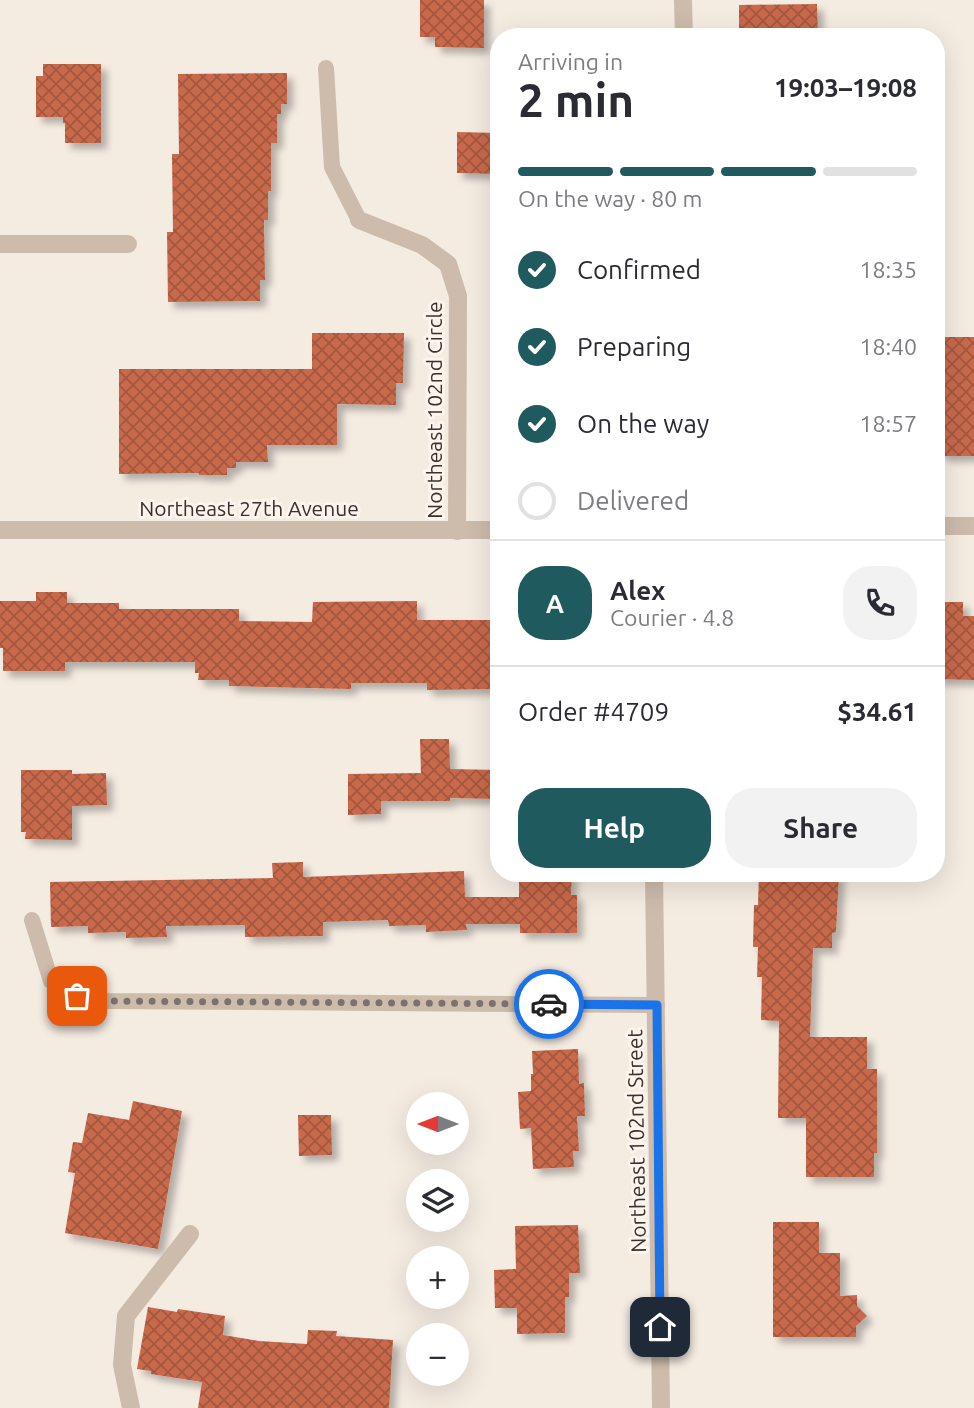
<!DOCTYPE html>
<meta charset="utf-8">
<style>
:root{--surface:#fff;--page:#f2f2f3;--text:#2b2b33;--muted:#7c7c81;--line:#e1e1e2;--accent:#1f5a5e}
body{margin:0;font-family:Ubuntu,sans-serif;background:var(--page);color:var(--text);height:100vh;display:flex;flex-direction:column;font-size:26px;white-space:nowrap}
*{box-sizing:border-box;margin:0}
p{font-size:23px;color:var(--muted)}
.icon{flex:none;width:38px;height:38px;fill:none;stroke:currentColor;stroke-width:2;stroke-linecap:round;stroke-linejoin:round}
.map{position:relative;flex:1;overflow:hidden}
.sheet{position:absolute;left:490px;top:28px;width:455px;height:854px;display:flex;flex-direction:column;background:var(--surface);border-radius:28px;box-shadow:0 7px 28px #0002}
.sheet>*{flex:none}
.needle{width:46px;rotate:270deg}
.controls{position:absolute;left:406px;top:1092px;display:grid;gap:14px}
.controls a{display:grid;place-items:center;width:63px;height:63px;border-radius:50%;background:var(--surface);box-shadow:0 7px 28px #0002;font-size:35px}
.pin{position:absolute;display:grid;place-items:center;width:60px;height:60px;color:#fff;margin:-30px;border-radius:14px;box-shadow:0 4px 10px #0006}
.courier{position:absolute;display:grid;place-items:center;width:70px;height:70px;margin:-35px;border:5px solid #1a73e8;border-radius:50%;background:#fff;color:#222;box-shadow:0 2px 9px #0007}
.head em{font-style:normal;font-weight:700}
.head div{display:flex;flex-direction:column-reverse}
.head{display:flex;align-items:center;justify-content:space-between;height:119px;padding:0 28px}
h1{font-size:46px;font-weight:700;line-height:52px}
.bar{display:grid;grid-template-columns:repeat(4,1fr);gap:10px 7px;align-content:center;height:84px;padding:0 28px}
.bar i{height:9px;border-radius:5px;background:var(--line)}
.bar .selected{background:var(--accent)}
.bar p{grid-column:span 4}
.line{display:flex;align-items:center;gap:18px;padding:0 28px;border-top:2px solid var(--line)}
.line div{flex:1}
.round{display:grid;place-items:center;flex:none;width:74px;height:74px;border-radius:28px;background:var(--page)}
ol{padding:0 28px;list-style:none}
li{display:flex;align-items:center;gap:21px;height:77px}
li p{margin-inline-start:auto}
li .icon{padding:7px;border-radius:50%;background:var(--accent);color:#fff;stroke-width:4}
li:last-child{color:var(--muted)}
li i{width:38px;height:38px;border:4px solid var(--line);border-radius:50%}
.cta{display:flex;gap:14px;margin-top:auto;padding:14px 28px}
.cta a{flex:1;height:80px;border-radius:28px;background:var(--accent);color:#fff;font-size:28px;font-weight:700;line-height:80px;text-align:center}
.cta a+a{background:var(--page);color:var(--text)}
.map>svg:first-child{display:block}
.building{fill:url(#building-cross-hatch);filter:url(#shadow)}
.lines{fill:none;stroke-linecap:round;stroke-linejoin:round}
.service{stroke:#cdbbac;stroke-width:16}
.minor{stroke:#cdbbac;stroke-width:18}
.done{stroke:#7c716b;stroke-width:7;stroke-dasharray:0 12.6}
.route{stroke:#1a73e8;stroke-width:9}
.labels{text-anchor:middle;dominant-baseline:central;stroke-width:6;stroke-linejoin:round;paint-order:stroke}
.street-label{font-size:21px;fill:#3b302b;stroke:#fbf5ee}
</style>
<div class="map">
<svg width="974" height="1408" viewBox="0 0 974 1408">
<defs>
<pattern id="building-cross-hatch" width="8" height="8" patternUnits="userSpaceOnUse" patternTransform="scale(1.75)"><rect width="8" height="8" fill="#c8694b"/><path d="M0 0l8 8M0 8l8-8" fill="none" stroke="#a4573f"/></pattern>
<filter id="shadow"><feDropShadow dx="6" dy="6" stdDeviation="3.5" flood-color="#0004"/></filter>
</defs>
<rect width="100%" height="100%" fill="#f4ebe1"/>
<g class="building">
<polygon points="420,0 484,0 484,48 435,47 435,37 420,37"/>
<polygon points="817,4 818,37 739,36 739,5"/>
<polygon points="43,64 101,64 101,143 65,143 65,123 63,123 63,117 36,117 36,76 43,76"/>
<polygon points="287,73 287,104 281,104 281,114 277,114 277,143 271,143 271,191 268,191 268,220 264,220 265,280 260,280 260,301 168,302 167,232 173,232 172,154 179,154 178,74"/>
<polygon points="457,132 499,133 499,174 457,173"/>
<polygon points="312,333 404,333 403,383 396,383 396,405 337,404 337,445 267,445 268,462 236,462 236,468 227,468 227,475 199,475 199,473 119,474 119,369 312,369"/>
<polygon points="936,337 974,337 974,456 943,456 943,453 936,453"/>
<polygon points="36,592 67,592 67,603 119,603 119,609 239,609 239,621 312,622 313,602 417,601 417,620 499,620 499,689 427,690 427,683 351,683 351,689 229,686 229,680 198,680 199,673 195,673 195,662 65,662 65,671 3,671 3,648 0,648 0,601 36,601"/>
<polygon points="936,602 963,602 963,616 974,616 974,680 936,679"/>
<polygon points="420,739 449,739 450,769 499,770 499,799 450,798 450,801 381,801 381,814 348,815 348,774 421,773"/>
<polygon points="21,770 72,770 72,774 106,773 107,805 72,806 72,840 25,839 26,832 21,832"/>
<polygon points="303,862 303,877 464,871 465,897 519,897 519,873 572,873 571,895 577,895 577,933 520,933 520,924 466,924 467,930 426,932 426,925 389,926 388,920 323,922 323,936 245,937 245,925 166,926 167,937 126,938 126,932 88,933 88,926 51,927 50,882 273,878 272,863"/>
<polygon points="759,873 839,873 836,932 832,933 832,948 813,948 810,1037 867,1037 867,1069 877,1069 877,1153 874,1153 874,1177 806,1177 806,1118 778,1118 779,1021 761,1020 762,977 757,977 758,947 753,947 754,905 758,905"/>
<polygon points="578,1049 579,1084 584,1083 585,1116 577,1116 579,1151 573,1151 574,1167 533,1169 531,1128 520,1129 518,1092 531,1091 531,1074 533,1074 532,1051"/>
<polygon points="133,1101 182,1111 158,1249 65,1233 75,1173 68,1172 73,1142 82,1143 88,1113 129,1120"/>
<polygon points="298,1115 331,1115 332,1155 299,1156"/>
<polygon points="773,1222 819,1222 819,1253 840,1253 840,1296 857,1295 857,1306 867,1316 856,1326 856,1337 773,1337"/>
<polygon points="578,1225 580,1273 569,1273 569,1297 565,1297 565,1333 517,1334 517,1308 495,1308 494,1270 516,1269 515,1226"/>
<polygon points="148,1307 177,1312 178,1309 225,1316 223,1335 259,1341 307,1344 308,1330 337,1331 336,1336 393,1340 389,1408 198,1408 202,1382 151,1374 151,1371 137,1369"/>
</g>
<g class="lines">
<g class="service">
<polyline points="326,68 332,167 359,220"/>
<polyline points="32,920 51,981 77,996 105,1001 657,1005"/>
</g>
<g class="minor">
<polyline points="683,0 684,37"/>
<polyline points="359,220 422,245 448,264 458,296 457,531"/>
<polyline points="0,244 128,244"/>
<polyline points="936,526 974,526"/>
<polyline points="0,530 499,530"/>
<polyline points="654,873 661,1408"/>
<polyline points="131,1408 122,1365 126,1316 190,1234"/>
</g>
</g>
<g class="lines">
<polyline class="done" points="77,996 105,1001 549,1004"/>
<polyline class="route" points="549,1004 657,1005 660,1327"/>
</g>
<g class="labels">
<g class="street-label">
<text transform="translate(434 410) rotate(-90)">Northeast 102nd Circle</text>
<text x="249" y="508">Northeast 27th Avenue</text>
<text transform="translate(636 1141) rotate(-91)">Northeast 102nd Street</text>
</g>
</g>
</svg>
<div class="controls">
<a><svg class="needle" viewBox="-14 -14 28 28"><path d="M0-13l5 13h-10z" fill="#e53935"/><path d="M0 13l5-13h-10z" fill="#7c7c81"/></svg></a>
<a><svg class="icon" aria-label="layers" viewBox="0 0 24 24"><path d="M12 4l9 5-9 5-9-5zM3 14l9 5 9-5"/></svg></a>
<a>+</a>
<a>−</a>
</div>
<div class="pin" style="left:77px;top:996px;background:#ea580c"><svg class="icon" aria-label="bag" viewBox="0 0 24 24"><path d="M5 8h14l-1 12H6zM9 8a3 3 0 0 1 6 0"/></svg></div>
<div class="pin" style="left:660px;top:1327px;background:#1f2937"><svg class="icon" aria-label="home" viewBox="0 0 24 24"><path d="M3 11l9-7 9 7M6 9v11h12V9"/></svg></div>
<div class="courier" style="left:549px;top:1004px"><svg class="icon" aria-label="car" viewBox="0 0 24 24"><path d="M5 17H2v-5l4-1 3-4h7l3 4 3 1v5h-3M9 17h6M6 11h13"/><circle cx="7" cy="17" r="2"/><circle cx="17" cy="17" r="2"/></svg></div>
<section class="sheet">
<div class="head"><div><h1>2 min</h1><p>Arriving in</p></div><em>19:03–19:08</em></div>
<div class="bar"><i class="selected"></i><i class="selected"></i><i class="selected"></i><i></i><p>On the way · 80 m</p></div>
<ol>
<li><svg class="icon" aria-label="check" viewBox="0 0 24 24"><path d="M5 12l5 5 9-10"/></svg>Confirmed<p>18:35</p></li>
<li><svg class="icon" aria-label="check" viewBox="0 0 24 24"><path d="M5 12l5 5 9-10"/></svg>Preparing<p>18:40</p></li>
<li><svg class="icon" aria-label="check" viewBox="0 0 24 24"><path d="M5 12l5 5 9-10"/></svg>On the way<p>18:57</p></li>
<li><i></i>Delivered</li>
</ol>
<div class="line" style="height:126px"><b class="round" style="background:var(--accent);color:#fff">A</b><div><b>Alex</b><p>Courier · 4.8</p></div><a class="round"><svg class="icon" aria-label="phone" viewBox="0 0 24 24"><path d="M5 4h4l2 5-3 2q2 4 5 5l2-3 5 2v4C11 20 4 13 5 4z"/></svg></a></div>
<div class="line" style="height:91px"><div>Order #4709</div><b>$34.61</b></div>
<div class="cta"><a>Help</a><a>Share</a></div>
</section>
</div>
